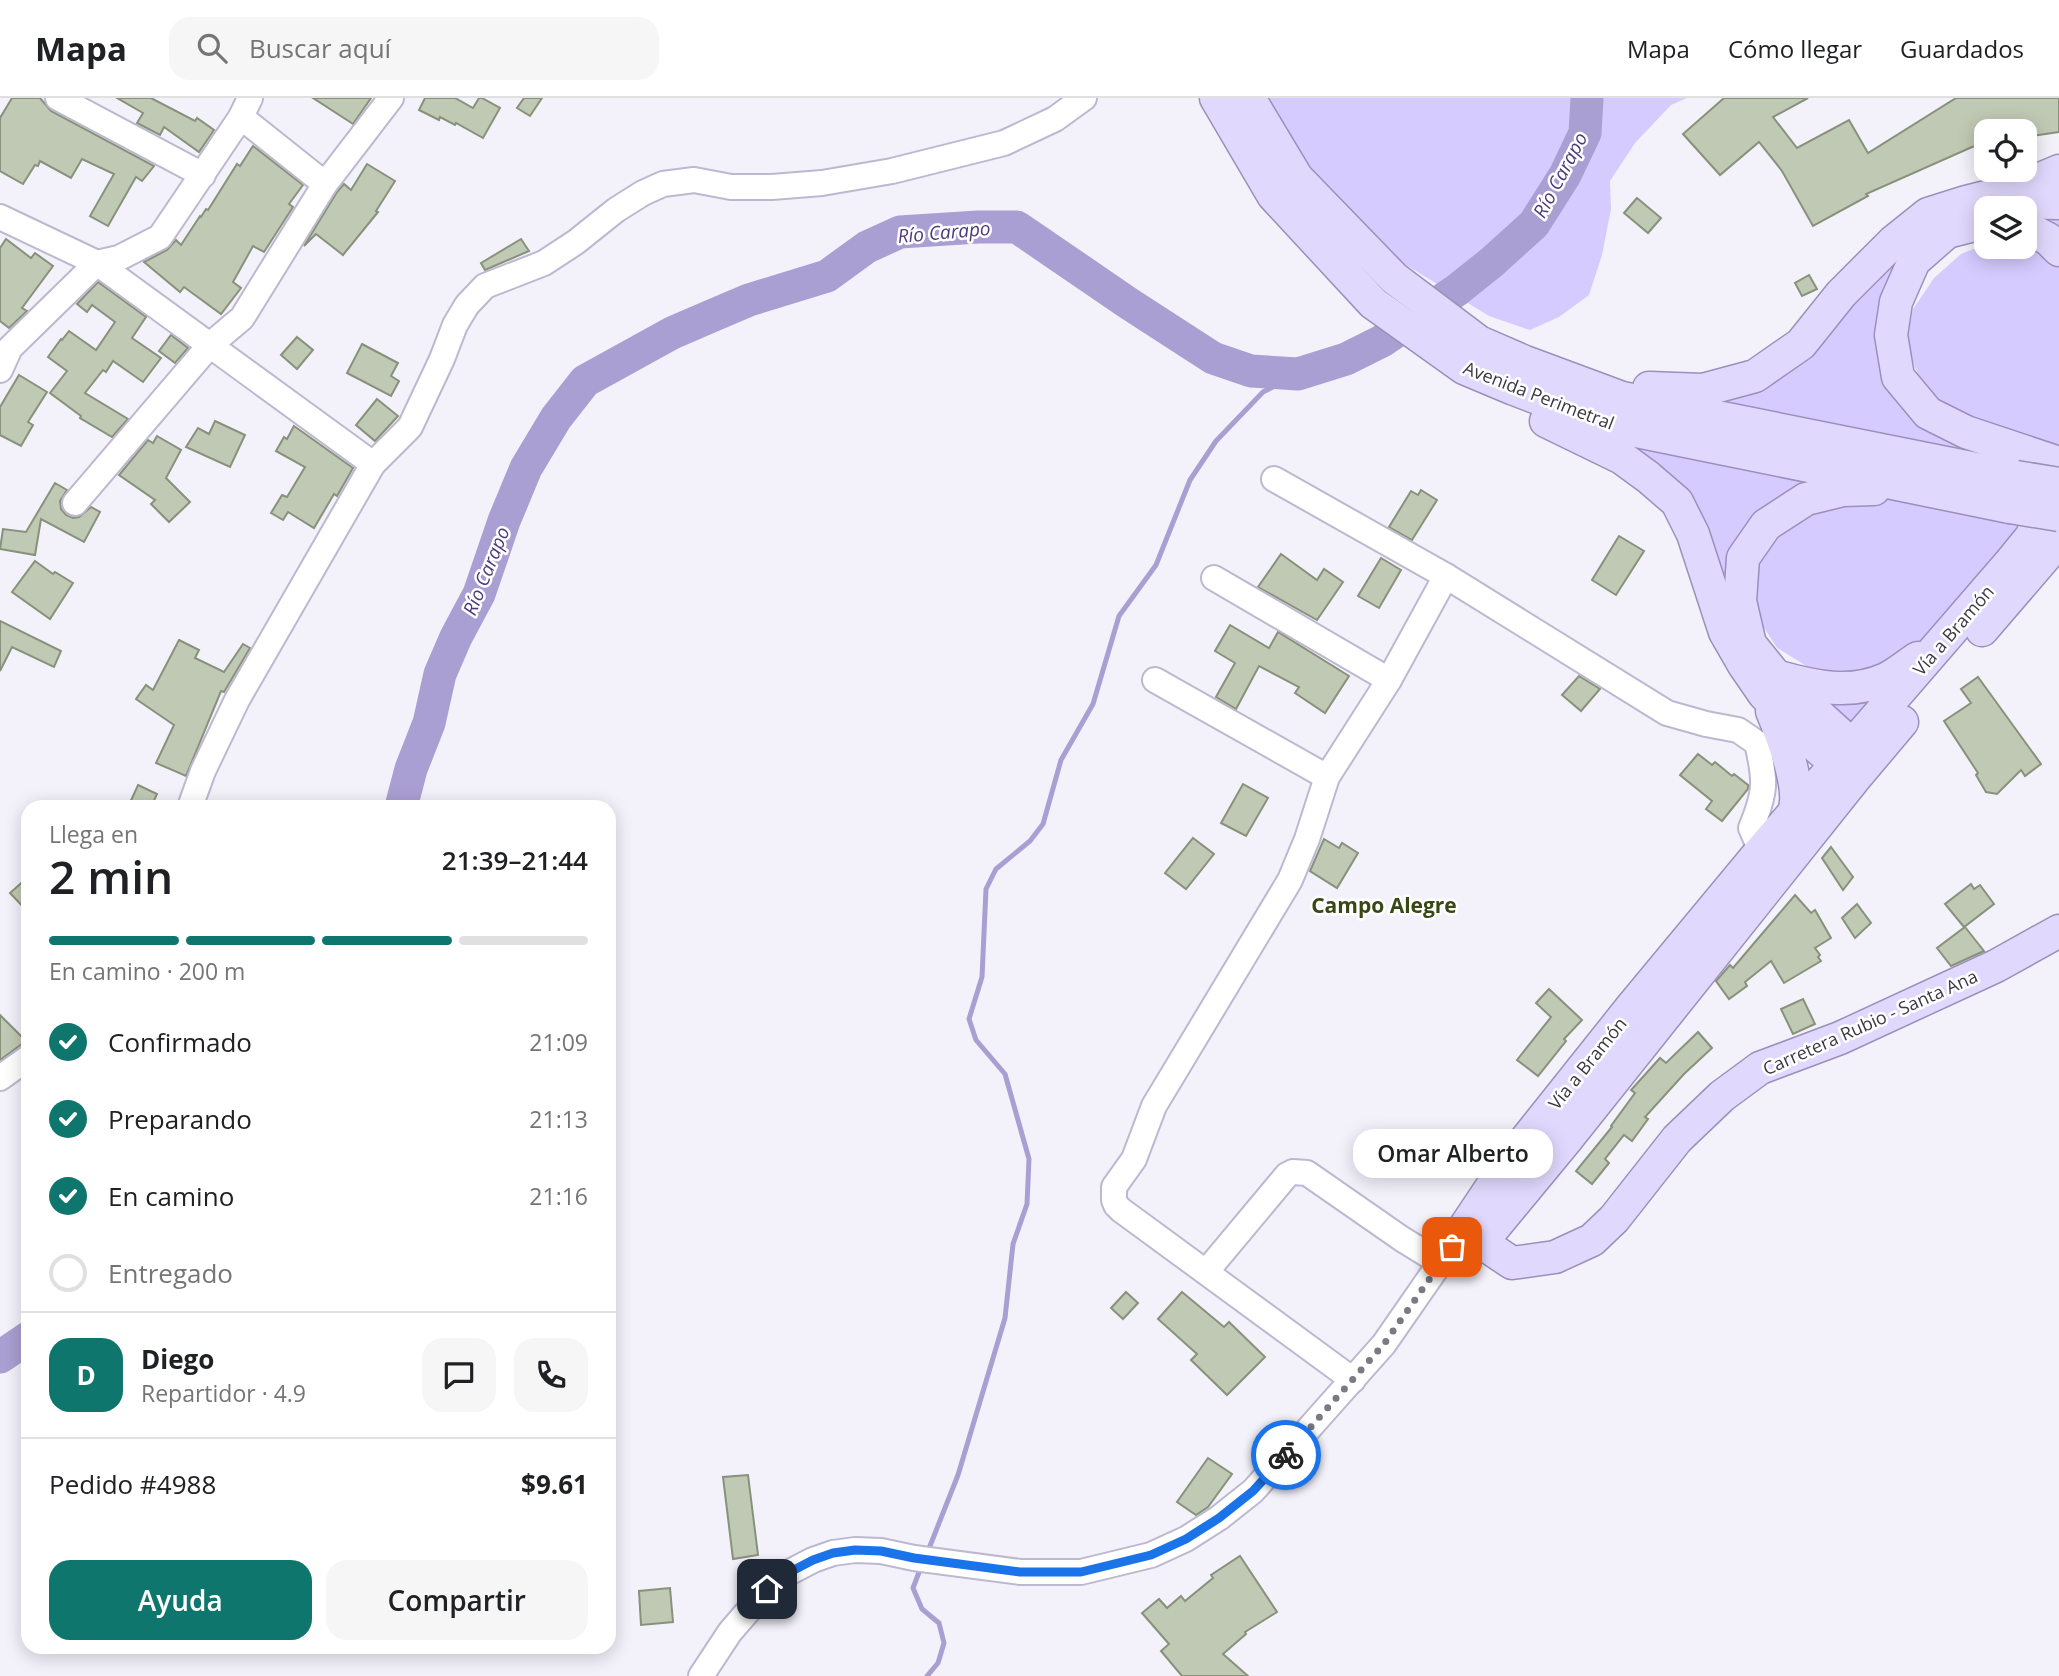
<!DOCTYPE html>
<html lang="es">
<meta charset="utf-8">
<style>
:root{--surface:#fff;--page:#f6f6f6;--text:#202124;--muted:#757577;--line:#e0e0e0;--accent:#0f766e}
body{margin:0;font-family:"Open Sans",sans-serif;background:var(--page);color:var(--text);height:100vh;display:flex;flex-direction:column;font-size:26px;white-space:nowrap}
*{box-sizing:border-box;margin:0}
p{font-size:23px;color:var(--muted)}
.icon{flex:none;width:38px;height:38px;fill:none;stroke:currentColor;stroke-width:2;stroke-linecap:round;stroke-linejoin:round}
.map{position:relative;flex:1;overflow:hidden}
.drawer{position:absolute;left:21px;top:702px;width:595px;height:854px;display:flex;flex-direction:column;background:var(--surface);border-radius:21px;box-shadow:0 4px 18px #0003}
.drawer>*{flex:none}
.controls{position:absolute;left:1974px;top:21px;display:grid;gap:14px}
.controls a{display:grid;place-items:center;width:63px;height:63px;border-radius:14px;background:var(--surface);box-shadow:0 4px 18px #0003;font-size:35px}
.pin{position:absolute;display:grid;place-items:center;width:60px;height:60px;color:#fff;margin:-30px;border-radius:14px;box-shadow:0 4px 10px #0006}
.courier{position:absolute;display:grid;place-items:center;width:70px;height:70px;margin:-35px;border:5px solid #1a73e8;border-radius:50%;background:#fff;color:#222;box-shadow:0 2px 9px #0007}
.bubble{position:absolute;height:49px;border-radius:21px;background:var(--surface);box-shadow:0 4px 18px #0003;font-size:23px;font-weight:600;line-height:49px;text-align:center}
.summary em{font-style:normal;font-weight:600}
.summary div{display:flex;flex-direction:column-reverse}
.summary{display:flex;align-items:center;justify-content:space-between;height:119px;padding:0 28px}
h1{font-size:46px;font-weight:600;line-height:52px}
.bar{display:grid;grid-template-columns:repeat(4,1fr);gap:10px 7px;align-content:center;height:84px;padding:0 28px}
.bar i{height:9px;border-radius:5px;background:var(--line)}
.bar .selected{background:var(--accent)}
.bar p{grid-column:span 4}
.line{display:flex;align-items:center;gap:18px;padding:0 28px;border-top:2px solid var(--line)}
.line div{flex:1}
.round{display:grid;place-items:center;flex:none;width:74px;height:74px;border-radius:21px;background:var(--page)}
ol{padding:0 28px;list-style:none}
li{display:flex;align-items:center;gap:21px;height:77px}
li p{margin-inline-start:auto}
li .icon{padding:7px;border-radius:50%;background:var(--accent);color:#fff;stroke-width:4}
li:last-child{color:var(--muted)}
li i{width:38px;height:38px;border:4px solid var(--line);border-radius:50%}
.cta{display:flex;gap:14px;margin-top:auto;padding:14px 28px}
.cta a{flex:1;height:80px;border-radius:21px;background:var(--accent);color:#fff;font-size:28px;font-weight:600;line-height:80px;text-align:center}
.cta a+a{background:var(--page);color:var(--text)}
header{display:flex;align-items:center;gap:42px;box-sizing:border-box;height:98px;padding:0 35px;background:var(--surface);border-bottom:2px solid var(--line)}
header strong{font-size:33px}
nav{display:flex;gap:38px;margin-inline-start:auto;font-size:24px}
.search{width:490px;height:63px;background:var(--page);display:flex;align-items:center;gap:18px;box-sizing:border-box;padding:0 24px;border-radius:21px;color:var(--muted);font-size:26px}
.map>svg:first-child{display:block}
.green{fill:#d6cbff}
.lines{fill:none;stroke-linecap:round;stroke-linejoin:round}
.stream{stroke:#aa9fd2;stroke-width:5}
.river{stroke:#aa9fd2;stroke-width:33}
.building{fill:#c0c9b3;stroke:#88917b;stroke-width:2}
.minor-casing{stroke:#bdb8d0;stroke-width:28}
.major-casing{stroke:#9a90bb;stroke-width:35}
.minor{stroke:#fff;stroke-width:24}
.major{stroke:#e1d9fd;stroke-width:32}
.major-bridge-casing{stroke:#9a90bb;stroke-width:35;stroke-linecap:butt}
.major-bridge{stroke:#e1d9fd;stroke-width:32}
.done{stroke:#7b7a83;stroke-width:7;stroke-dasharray:0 12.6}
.route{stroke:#1a73e8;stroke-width:9}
.labels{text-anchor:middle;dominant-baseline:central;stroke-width:5;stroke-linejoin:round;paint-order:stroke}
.street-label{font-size:18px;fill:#3b3942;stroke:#fff}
.water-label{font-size:19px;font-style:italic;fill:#4c3a7a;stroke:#fff}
.quarter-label{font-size:21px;font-weight:bold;fill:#374813;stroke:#fff}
</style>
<header>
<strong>Mapa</strong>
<div class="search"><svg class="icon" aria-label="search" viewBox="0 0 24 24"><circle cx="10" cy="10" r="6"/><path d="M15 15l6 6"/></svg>Buscar aquí</div>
<nav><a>Mapa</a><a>Cómo llegar</a><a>Guardados</a></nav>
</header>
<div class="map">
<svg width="2059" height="1578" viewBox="0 0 2059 1578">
<rect width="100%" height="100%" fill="#f3f2fb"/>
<g class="green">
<polygon points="1248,0 1687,0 1671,7 1635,45 1610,83 1611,111 1602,157 1589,197 1559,219 1530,232 1489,218 1385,154 1329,101"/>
<polygon points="2059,87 2059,136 1986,110 1929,153 1888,234 1923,324 1979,356 1693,302 1737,292 1924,126"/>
<polygon points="2025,142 2055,160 2059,167 2059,345 2054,369 1931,299 1915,270 1907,241 1913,211 1934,180 1961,156 1986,146 1986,149 2025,149"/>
<polygon points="1554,306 1626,329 1698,348 1850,377 1801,388 1755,419 1732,459 1733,490 1739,528 1751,558 1769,578 1801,595 1844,597 1879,590 1894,584 1834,655 1807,641 1752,576 1728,524 1703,434 1685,398 1658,370 1624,348 1587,332"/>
<polygon points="1857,398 1977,402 2026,427 1940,527 1905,554 1862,573 1813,572 1777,550 1756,517 1749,481 1762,450 1794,420"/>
</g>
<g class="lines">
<g class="stream">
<polyline points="928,1453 958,1377 1005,1220 1013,1146 1027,1106 1029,1061 1005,976 976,942 969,921 982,879 986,791 996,771 1030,743 1043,726 1061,662 1093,606 1119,518 1156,467 1190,382 1216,343 1263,294 1298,276"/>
<polyline points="921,1469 913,1490 922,1511 939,1525 944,1545 938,1565 927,1578"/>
</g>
<g class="river">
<polyline points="401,709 411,671 429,625 440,576 456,539 479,496 504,423 526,370 556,320 585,283 672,235 709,219 749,202 827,178 867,149 900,134 978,129 1017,129 1128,205 1213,260 1251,273 1298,276 1346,261 1382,243 1457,192 1492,164 1534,126 1565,77 1585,35 1587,0"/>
<polyline points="0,1259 28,1240"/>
</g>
</g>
<g class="building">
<polygon points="12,0 40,0 51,13 154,68 142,83 136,79 108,128 90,118 114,76 82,61 71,80 40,63 38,68 35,67 23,86 0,73 0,20"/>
<polygon points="117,0 151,0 195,23 197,20 214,32 199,54 164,29 160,37 137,25 143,15"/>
<polygon points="313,0 371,0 353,26"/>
<polygon points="425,0 455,0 473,10 479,0 482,0 500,10 483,40 456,25 455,27 440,19 439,22 419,12"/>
<polygon points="524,0 542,0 530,18 517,10"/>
<polygon points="1724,0 1808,0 1773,19 1797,50 1849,22 1868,55 1956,0 2059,0 2059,34 2025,39 2025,33 1986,33 1986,46 1972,49 1866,96 1868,98 1813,128 1782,73 1759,44 1720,77 1683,36"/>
<polygon points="253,48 303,87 289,106 293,109 264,154 253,148 233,184 241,190 221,216 184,189 180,194 144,164 167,152 176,142 181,147 200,118 201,119 206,111 208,112 237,66 240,68"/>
<polygon points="367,66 395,83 376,113 378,114 343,157 316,136 304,148 337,94 344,86 351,92"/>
<polygon points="1637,100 1661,120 1648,135 1624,115"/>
<polygon points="6,141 31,160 35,155 53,168 22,210 27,213 9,230 0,223 0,150"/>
<polygon points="521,141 529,153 485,172 481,165"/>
<polygon points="1809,177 1817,191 1802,198 1795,185"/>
<polygon points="98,184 146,219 132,240 161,260 143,284 113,263 106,274 103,272 85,295 128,321 112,339 80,320 81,318 50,295 67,273 48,259 61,241 62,242 69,233 96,252 115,224 92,207 87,214 77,206"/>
<polygon points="171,237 188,250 175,265 159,253"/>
<polygon points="297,239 313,252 297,271 281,257"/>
<polygon points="362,246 398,265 391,278 399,283 391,298 347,275"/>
<polygon points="19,277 47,294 28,324 33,327 21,348 0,337 0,309"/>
<polygon points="377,301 398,318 375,343 356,327"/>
<polygon points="215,323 245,337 230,369 186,349 198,330 209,336"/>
<polygon points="294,328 353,370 337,398 334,396 314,430 288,414 283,422 271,415 282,397 287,399 305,369 276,353 284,339 287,341"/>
<polygon points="157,338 181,352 166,380 190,404 169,424 151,406 155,402 119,377 148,342 153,345"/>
<polygon points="55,385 67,392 60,403 61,411 66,417 73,420 79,419 91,409 100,414 84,444 41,421 35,457 0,451 3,431 26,434"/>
<polygon points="1421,392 1437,402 1412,442 1389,429 1411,393 1418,397"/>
<polygon points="1619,438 1644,453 1616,497 1592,482"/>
<polygon points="1281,456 1317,482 1324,471 1343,484 1317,522 1258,489"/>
<polygon points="1381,460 1401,472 1379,510 1358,498"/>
<polygon points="35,463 53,476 55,474 73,485 50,521 12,494"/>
<polygon points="0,523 61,553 54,569 12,549 0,573"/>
<polygon points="1230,527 1269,550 1278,534 1349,578 1325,615 1295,595 1299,589 1259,568 1236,611 1216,599 1235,565 1215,553"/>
<polygon points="179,542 199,552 195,560 224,574 243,546 250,550 224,594 221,593 186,678 156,665 174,627 136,601 146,587 153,592"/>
<polygon points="1579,578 1600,591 1581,613 1562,597"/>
<polygon points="1978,579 2041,666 2025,678 2021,672 1997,696 1986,694 1976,677 1978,675 1944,623 1971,605 1961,591"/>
<polygon points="1698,656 1712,667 1715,664 1732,678 1734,676 1748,687 1748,691 1722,723 1706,711 1712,703 1680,677"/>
<polygon points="1243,686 1268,700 1246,738 1221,725"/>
<polygon points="138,687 157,696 151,709 128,709"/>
<polygon points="1193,740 1214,756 1186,791 1165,775"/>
<polygon points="1324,741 1339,750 1342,745 1358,755 1337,790 1310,773"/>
<polygon points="1831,749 1853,779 1843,792 1822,760"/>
<polygon points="28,779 28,814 10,795"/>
<polygon points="1971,786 1974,791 1980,787 1994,806 1964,829 1945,806"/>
<polygon points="1795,797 1811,815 1815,812 1831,840 1815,850 1820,857 1818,859 1821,863 1784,885 1771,863 1745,884 1747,888 1729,901 1716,883 1730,867 1733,870"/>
<polygon points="1857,806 1871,825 1855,840 1842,820"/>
<polygon points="1965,829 1984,853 1951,868 1937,850"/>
<polygon points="1549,891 1582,922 1564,941 1566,943 1538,978 1517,962 1551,919 1536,905"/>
<polygon points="1803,901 1815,926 1793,936 1781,911"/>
<polygon points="0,917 26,943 0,962"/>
<polygon points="1698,934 1712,950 1684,976 1645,1019 1648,1021 1632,1043 1624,1037 1605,1061 1609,1065 1592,1086 1576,1073 1612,1029 1611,1028 1635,995 1631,992 1660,960 1666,965"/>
<polygon points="1126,1194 1138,1205 1123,1221 1111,1210"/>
<polygon points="1182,1194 1224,1229 1229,1224 1265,1259 1227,1297 1191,1262 1197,1256 1158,1221"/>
<polygon points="1208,1360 1232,1376 1208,1409 1196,1417 1177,1404"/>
<polygon points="748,1377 758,1457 733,1461 723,1379"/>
<polygon points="1240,1458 1277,1514 1245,1534 1246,1536 1223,1556 1248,1578 1182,1578 1161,1553 1169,1546 1142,1515 1159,1501 1167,1510 1181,1498 1185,1503 1213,1480 1211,1477"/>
<polygon points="670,1490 673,1524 641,1527 639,1493"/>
</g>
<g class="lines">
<g class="minor-casing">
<g id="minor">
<polyline points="58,0 203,77"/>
<polyline points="241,19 325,86"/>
<polyline points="0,119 97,165 373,366"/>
<polyline points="0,272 10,250 97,165 119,160 160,139 241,19 250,0"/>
<path d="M1274,381L1446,478L1667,615L1706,626L1738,632L1757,645C1766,683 1766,694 1751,730L1761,753"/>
<polyline points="75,405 210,247 242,220 325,86 391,0"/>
<polyline points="1214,480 1389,582"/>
<polyline points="1155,582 1327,679"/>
<polyline points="190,709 203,673 237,602 373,366 410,329 442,261 455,227 467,207 485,188 544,165 576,144 616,112 643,95 663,86 694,82 731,89 772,89 822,85 892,73 1004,45 1055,21 1084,0"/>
<polyline points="0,980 28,960"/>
<polyline points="1206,1174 1287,1077 1293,1074 1307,1075 1402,1141 1441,1165"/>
<polyline points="1353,1282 1121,1112 1116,1107 1114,1102 1114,1089 1134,1061 1154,1008 1290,782 1307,741 1327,679 1389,582 1446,478"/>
<polyline points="701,1578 730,1534 767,1491 790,1474 813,1462 833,1455 855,1452 881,1453 914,1460 1020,1474 1081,1474 1151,1457 1186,1441 1219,1420 1253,1393 1296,1345 1384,1246 1463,1132"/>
</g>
</g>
<g class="major-casing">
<g id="major">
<polyline points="1216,0 1273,97 1373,205 1464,270 1514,291 1612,328 2010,409"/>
<polyline points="1249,0 1297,80 1394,180 1479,244 1525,264 1622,300 2016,379"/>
<polyline points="2002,104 2059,105"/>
<polyline points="1986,124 1947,134 1914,163 1896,204 1891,237 1898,279 1928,315 1966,334 2059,365"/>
<polyline points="2025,129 2048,141 2059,152"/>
<polyline points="1649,290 1703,292 1755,278 1801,246 1841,196 1893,144 1928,116 1966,104 2014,92 2059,73"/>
<polyline points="1546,323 1622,360 1648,379 1677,404 1693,436 1725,534 1744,567 1764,596 1802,636 1851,679"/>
<polyline points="2055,391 2031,439 2009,466 1761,753 1630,911 1509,1063 1463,1132 1512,1165 1555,1159 1592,1142 1614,1121 1677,1041 1722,998 1760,970 1840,940 1996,868 2059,833"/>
<polyline points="1982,532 2050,453 2059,434"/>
<path d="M1779,579C1814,589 1851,597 1886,581C1897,576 1908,566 1918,560"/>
<path d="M1772,613C1782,637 1804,693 1793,717"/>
<polyline points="1866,660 1775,577 1750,546 1740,503 1743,460 1766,427 1806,401 1843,392 1874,391"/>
<polyline points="1481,1145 1566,1042 1854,681 1902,624"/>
</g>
</g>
<use href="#minor" class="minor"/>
<use href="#major" class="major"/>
<g class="major-bridge-casing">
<g id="major-bridge">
<polyline points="2016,379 2059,386"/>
<polyline points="2010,409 2059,417"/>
</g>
</g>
<use href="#major-bridge" class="major-bridge"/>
</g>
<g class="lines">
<polyline class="done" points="1286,1357 1384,1246 1452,1149"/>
<polyline class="route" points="767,1491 790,1474 813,1462 833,1455 855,1452 881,1453 914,1460 1020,1474 1081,1474 1151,1457 1186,1441 1219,1420 1253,1393 1286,1357"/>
</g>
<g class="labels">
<g class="street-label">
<text transform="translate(1539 297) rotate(21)">Avenida Perimetral</text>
<text transform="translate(1953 532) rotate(-49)">Vía a Bramón</text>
<text transform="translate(1870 924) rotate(-24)">Carretera Rubio - Santa Ana</text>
<text transform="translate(1587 965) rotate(-51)">Vía a Bramón</text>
</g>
<g class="water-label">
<text transform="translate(1560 77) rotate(-62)">Río Carapo</text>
<text transform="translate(944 134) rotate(-5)">Río Carapo</text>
<text transform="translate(486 473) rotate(-68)">Río Carapo</text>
</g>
<g class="quarter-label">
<text x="1384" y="807">Campo Alegre</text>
</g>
</g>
</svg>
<div class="controls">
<a><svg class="icon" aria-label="locate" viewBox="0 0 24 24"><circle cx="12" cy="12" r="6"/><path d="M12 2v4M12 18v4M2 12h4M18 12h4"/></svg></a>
<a><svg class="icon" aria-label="layers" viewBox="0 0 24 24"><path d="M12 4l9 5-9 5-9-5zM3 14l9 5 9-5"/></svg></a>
</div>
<div class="pin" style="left:1452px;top:1149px;background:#ea580c"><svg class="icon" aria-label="bag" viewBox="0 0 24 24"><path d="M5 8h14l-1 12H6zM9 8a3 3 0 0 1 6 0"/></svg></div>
<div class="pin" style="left:767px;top:1491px;background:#1f2937"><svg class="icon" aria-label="home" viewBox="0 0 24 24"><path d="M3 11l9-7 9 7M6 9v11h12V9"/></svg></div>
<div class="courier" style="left:1286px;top:1357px"><svg class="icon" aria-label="bike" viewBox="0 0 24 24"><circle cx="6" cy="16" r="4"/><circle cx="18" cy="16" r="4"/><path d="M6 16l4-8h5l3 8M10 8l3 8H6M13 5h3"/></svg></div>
<div class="bubble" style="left:1353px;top:1031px;width:200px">Omar Alberto</div>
<section class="drawer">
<div class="summary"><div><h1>2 min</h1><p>Llega en</p></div><em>21:39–21:44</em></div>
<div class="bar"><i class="selected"></i><i class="selected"></i><i class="selected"></i><i></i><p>En camino · 200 m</p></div>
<ol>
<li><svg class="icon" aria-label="check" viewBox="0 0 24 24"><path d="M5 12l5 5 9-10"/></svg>Confirmado<p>21:09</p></li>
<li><svg class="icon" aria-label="check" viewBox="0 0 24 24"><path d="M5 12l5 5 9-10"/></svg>Preparando<p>21:13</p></li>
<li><svg class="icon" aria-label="check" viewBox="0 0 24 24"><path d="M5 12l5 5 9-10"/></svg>En camino<p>21:16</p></li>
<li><i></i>Entregado</li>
</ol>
<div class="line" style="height:126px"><b class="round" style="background:var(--accent);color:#fff">D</b><div><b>Diego</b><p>Repartidor · 4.9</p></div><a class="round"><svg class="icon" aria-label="chat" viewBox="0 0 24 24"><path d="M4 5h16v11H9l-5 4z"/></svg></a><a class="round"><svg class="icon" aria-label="phone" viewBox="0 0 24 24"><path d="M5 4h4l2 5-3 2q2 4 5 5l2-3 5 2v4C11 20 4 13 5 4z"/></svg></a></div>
<div class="line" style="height:91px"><div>Pedido #4988</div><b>$9.61</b></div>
<div class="cta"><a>Ayuda</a><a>Compartir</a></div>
</section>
</div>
